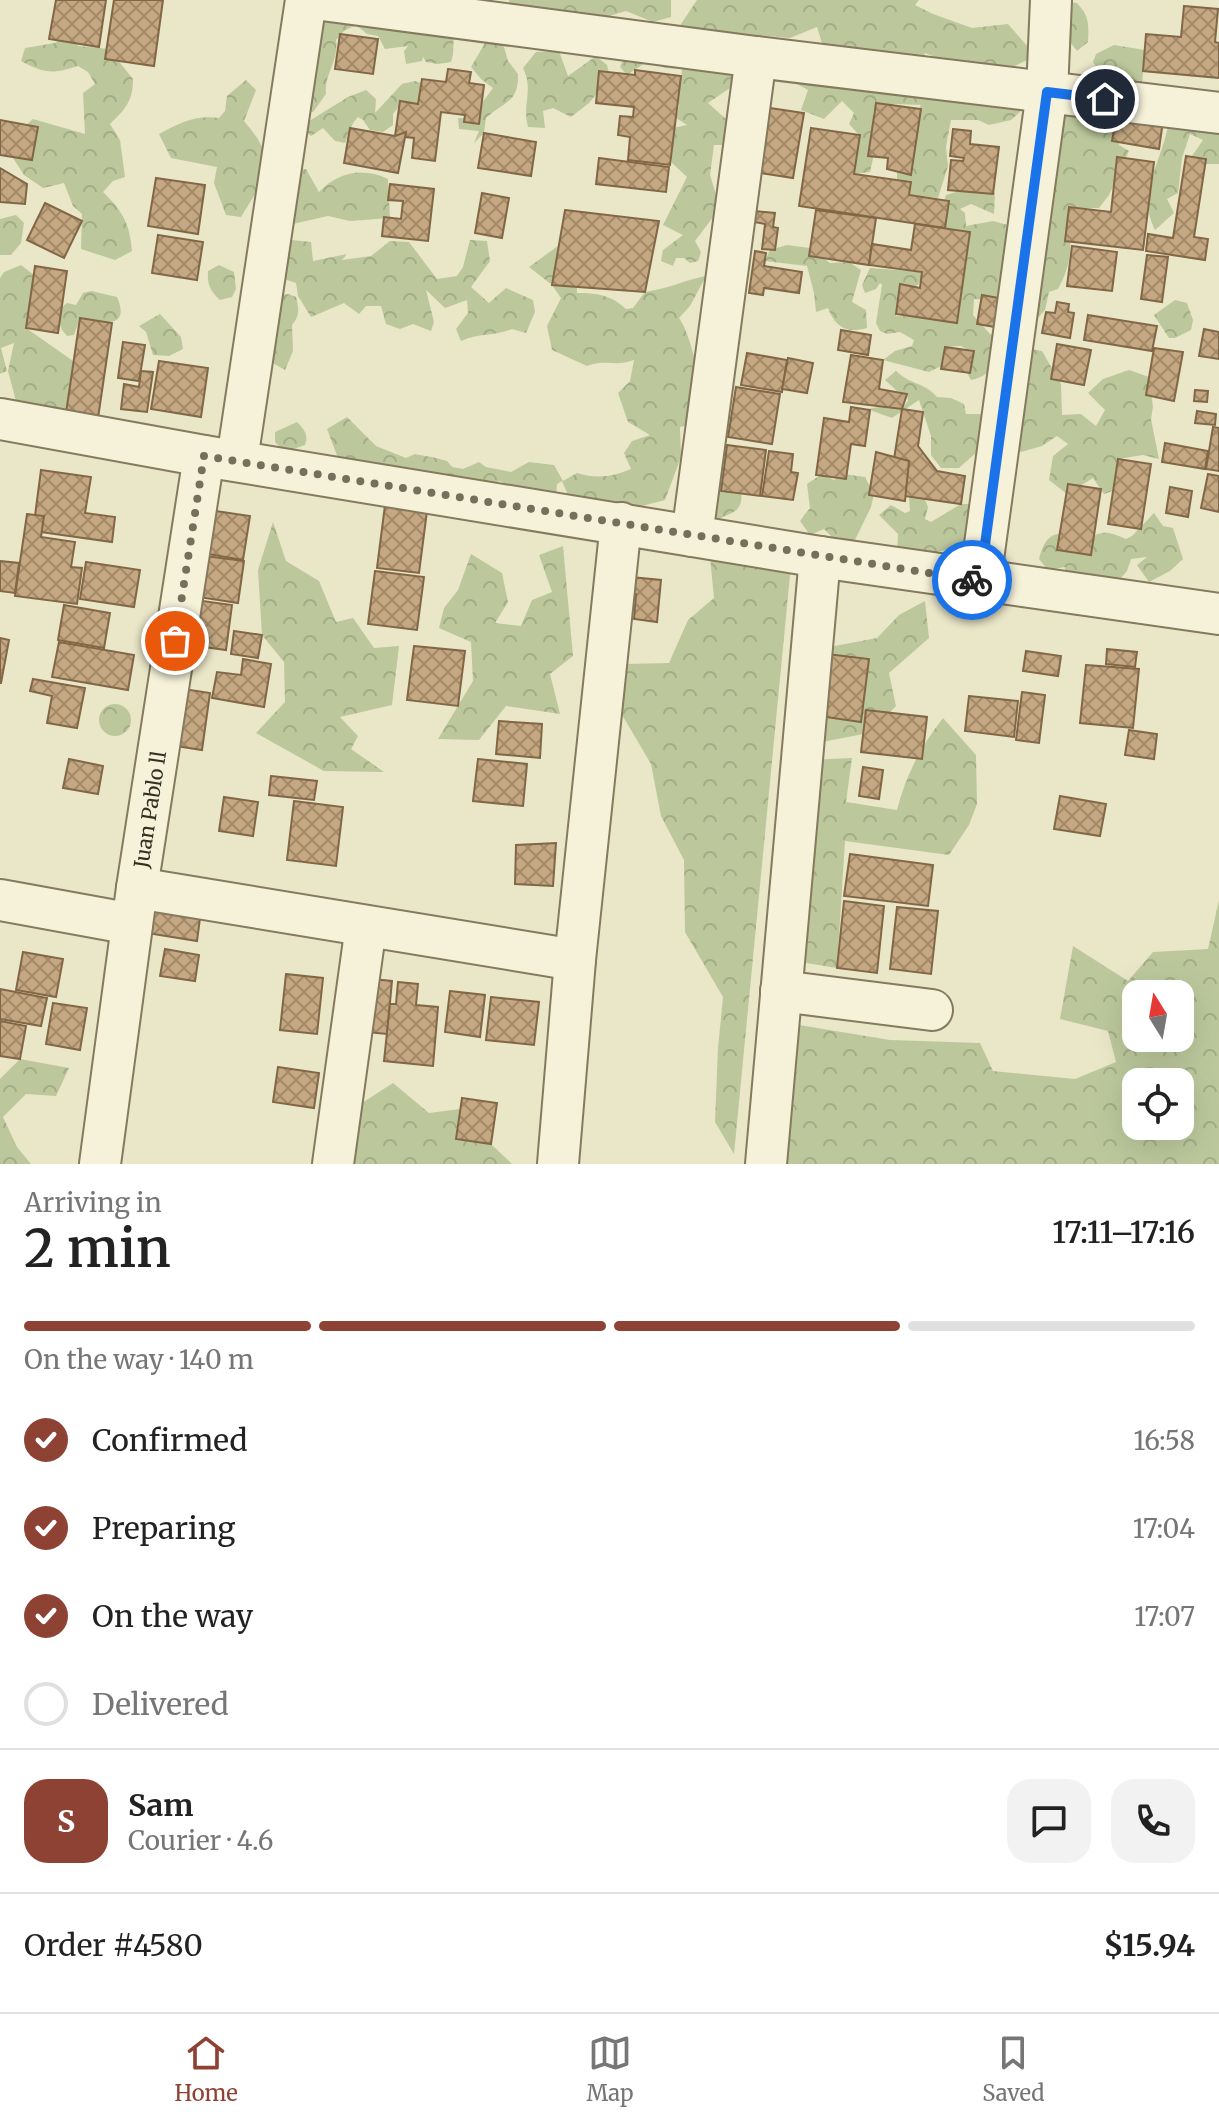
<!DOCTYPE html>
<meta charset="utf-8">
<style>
:root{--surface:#fff;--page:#f2f2f2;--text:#222;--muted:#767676;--line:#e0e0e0;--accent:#8e4234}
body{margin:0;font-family:Merriweather,serif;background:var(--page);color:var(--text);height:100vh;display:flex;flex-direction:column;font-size:30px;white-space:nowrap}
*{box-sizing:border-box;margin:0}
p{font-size:26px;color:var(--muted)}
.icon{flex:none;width:44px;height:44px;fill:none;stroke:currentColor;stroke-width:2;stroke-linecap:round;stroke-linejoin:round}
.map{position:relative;height:1164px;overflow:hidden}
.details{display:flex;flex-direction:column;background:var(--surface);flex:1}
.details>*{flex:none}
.needle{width:52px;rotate:349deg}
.buttons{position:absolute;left:1122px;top:980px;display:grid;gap:16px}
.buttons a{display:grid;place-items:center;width:72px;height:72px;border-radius:16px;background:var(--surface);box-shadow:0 8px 32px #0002;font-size:40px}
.pin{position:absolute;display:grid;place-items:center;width:68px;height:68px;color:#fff;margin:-34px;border:4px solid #fff;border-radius:50%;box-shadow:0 2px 8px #0007}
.courier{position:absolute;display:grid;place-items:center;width:80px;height:80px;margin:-40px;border:6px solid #1a73e8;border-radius:50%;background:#fff;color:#222;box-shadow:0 2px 10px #0007}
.overview em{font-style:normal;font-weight:600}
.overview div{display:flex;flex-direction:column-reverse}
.overview{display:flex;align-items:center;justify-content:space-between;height:136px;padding:0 24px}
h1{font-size:52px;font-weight:600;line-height:60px}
.bar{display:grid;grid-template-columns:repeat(4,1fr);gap:12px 8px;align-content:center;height:96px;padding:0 24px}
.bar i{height:10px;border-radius:6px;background:var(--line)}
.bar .selected{background:var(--accent)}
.bar p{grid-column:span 4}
.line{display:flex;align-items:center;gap:20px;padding:0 24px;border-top:2px solid var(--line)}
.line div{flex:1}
.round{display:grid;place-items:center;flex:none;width:84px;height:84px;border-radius:24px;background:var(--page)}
ol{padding:0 24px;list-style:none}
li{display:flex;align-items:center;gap:24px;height:88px}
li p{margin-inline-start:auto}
li .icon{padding:8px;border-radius:50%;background:var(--accent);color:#fff;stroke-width:4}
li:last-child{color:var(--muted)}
li i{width:44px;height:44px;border:4px solid var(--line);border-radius:50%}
.tabs{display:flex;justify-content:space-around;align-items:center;height:112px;border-top:2px solid var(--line);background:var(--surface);font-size:22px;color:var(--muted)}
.tabs a{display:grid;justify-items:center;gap:4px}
.tabs .selected{color:var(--accent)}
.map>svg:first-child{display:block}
.forest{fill:url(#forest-crowns);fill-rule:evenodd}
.building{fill:url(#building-cross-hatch);stroke:#826746;stroke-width:2}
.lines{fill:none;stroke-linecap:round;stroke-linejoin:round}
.minor-casing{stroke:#85795e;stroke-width:44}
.minor{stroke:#f6f2da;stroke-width:40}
.done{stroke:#756f5b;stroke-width:8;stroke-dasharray:0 14.4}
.route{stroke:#1a73e8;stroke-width:10}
.labels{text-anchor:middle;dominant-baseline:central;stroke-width:6;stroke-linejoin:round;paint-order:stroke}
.street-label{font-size:20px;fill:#362f21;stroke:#f3efd7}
</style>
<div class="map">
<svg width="1219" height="1164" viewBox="0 0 1219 1164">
<defs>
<pattern id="forest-crowns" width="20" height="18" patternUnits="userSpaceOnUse" patternTransform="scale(2)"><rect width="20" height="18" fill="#bcc89c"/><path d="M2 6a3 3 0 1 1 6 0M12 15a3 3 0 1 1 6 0" fill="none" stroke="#a2ac86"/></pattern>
<pattern id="building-cross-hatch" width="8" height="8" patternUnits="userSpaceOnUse" patternTransform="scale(2)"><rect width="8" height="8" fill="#c5a881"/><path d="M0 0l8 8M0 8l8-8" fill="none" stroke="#a18969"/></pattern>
</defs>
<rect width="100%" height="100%" fill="#eae6c8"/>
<g class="forest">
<polygon points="509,0 671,0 671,17 653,22 626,11 580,25 511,16"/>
<polygon points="697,0 919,0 915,5 933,14 972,28 1008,24 1036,56 1001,72 945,61 925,53 919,79 826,56 817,27 790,38 755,35 751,48 675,42 681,24"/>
<path d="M1069,2L1077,3C1089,16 1089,24 1088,42L1077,51L1064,34Z"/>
<path d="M314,16L455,31C452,42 455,52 451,62L438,64L426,62L423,57L422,61L406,64L404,51L408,46L385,49L378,36L367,34L356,25L344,31L336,40C339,61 324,74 326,94L313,112L289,110Z"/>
<path d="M69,34L78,46L109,49L133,79C133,100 126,109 110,124L120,140L125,177L113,181L103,192C123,211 130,225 132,251L115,260L81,249L82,214L73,206L64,183L43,188L24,175L4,144L33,119L85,134L83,93L95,84L88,72L78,66C53,74 45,74 21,61L25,48L55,43Z"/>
<path d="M496,42L504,47L508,61L518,74C519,103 504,101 486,118L484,133L474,143L479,131L459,129L458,118H471L493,88L481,79L471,67L485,43Z"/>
<polygon points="1114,45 1145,50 1142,84 1121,89 1102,76 1093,62 1096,54"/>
<path d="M559,51L568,76L596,56L607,65L610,77L589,103L571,117L553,108L543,111L545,128L528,127C522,103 534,90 523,68L536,52Z"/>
<polygon points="625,55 707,65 739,76 733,86 708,103 726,119 736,121 762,154 760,185 737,189 725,145 714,145 710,175 720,208 695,241 701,252 698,261 690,263 684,258 676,258 673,266 661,261 663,250 683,235 663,225 687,177 672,163 668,142 673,128 687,125 676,118 679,106 675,93 681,80 682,69 665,68 648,61 627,75 620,67"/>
<polygon points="783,76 1018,103 1022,110 1011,120 989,125 978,120 951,120 946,147 948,166 938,198 909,195 897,179 897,153 921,105 895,104 873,111 874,154 870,172 855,174 859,135 849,124 854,113 842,101 824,119 801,110 808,90"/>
<path d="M246,80L256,90L244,121C280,163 267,174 241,217L226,215L214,183L217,167L171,158L159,134C180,123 195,115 219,118L225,111L227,96Z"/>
<polygon points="415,81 421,83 424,102 413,109 400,105 393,114 393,125 383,132 370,130 363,120 358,117 353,123 345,143 335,141 323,128 311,136 305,131 306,123 348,97 366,90 376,99 375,113 402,84"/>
<path d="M1121,99L1119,145L1129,151L1109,195L1099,208H1081L1068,219C1073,244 1071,266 1058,289L1049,292L1045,310L1036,320L1054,120L1071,112Z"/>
<path d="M1169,120L1219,121V164H1202L1192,156L1203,140L1190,134L1182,158L1178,193L1167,199L1174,213L1155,230C1136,193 1164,158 1169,120Z"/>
<path d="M306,169L319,192C338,172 363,167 388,179L390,218L350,221L328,216L284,226L287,171Z"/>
<path d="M966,189L995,192L994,214L971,204L960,209L965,213L966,226L993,221L1015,227L1005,296L992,300L974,299L973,315L990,334L999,338C995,359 996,375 971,380L966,371L970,351L961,346L945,347L941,366L929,372L883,360L895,351L912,346L914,340L900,332L887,334L880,331L876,323L882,285L880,283L876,289L865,293L862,285L870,268L922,272L925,274L918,285C901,292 898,298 896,316L954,318L963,236L952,229L945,228L943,204L946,195Z"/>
<polygon points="16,215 24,223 21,243 11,255 0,255 0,219"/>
<path d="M291,240L311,242L313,261L347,254L342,260L371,256L390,241L409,242L437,279L457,276L463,267L470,240L487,241L490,261L471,287L489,303L506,288L533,300L535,312L526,333L512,329C496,336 479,333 461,341L456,329L468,313L467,300L445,308L426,290L434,322L431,331L413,324L400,329L386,324L381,306H366L359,314L344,303L311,317L298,296L296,283L287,280L275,282L277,250Z"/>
<path d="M562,243L577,269V293C597,293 611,295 626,309L633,308L645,292C667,289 685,280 706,276L690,306L679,318C692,336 700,385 707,410L700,423L680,427L681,457L665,500L615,513L568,495L562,481L557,484L556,503L508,486L500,481L446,500L341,466L327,429L347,417L376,446L406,458L415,454L436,458L447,461L452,467L463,469L479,462L486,467L511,472L529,462L554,465L563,481L577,473C597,479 612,477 631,469L624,453L632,441L650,435L628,422L618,393L630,381L634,360C616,367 607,359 587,366L552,350L547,326L561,298L552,285L529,267Z"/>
<path d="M787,245L810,248L830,263L849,262L861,270L852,302L866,310L867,328C847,334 835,327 828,308L816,312L814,293L807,266L765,261L770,250Z"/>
<polygon points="21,265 34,275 26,328 76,363 66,413 21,420 8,371 14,343 1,348 7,371 0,374 0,278 4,272"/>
<path d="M219,265L234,272L236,289L232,297L220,300C210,291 207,284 208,271Z"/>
<path d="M91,291L117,297C132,332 98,321 80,318L74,335L67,336L62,330L56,312L67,303L76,305L83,293Z"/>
<path d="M288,294L296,297C299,309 300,316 292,325L293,351L285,370L271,362L275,296Z"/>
<polygon points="1175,300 1187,303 1193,320 1191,330 1175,338 1169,338 1154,315"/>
<polygon points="160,314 181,337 183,349 169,356 153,355 146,332 139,326"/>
<polygon points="1020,347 1042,351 1061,384 1062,415 1081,414 1096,426 1105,410 1088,393 1103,379 1129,370 1149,377 1153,407 1151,419 1159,459 1143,455 1118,459 1113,491 1104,494 1093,478 1067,494 1049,480 1053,456 1068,444 1057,436 1042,446 1021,452 1008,440"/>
<path d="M896,371C912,386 923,381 937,397L951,398L964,404L966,414H980L986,417L978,451L959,468H941L931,455V436L919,400L892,418L867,409L890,405L904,406L908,401L907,394L897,391L885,380Z"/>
<path d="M297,422C304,429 309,435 305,445L285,452L275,442V432Z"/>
<path d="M721,464L720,484L741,493C744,510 731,514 718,519L710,511Z"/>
<polygon points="822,474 834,480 842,474 865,477 874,494 871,507 853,544 837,542 824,529 810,535 800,521 810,508 807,484"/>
<polygon points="923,495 928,507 925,519 931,522 961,504 980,504 976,521 959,547 936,552 927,563 897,554 898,534 879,515 891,505 905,513 910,511 909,498"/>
<path d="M1154,513L1163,526L1173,528L1183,559L1170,571L1149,582L1137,565L1147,557L1131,559L1127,571L1100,602L1066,577L1065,567L1048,570L1039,559C1047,528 1060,531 1087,540C1102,529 1110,532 1126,539L1132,536Z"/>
<polygon points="273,522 286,561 319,581 336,622 353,618 374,648 399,646 392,705 340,717 358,736 351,749 384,772 324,771 256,733 285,702 284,662 262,635 258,570"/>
<polygon points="563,546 573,656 550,674 560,714 506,706 479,740 438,739 473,681 471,642 439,628 444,608 458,590 471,554 502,573 508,602 495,623 521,626 532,600 552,592 539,555"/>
<polygon points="710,557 791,565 734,1154 715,1122 718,1048 723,997 685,932 684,860 661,816 651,764 621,713 624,664 669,663 688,620 714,598"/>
<polygon points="925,601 929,638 889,673 896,706 869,733 822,742 824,648 877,638 899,615"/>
<circle cx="115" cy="720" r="16"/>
<path d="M943,718L976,755L977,804L969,825L949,855L845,841L837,968L794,961L809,760L852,758L846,802L897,810C906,775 921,746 943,718Z"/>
<path d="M1219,900V1164H783L793,1024L890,1040L980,1043L993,1071L1075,1079L1116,1062L1108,1031L1060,1019L1073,946L1128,981L1153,952L1208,949ZM1136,994H1180V1038H1136ZM1136,1082H1180V1126H1136Z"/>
<polygon points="20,1059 69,1068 56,1096 26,1094 3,1117 17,1147 31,1164 0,1164 0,1079"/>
<polygon points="393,1083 429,1113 460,1109 456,1139 491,1144 512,1164 355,1164 336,1127 362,1103"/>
</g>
<g class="building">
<polygon points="56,0 106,0 99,47 49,39"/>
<polygon points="114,0 163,0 154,66 105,59"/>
<polygon points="1184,6 1218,9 1215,42 1219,43 1219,78 1143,71 1146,34 1181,37"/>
<polygon points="340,34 378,39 373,74 335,69"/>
<polygon points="448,69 471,72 469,83 484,85 479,124 464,122 465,115 441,112 435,161 412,158 414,138 395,136 400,101 418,104 422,79 446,82"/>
<polygon points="635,70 681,76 670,165 628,160 630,137 618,135 620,116 633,117 634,107 596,103 599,71 635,75"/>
<polygon points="876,103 921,109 911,175 887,169 888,158 868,156"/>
<polygon points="770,108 804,113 793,178 760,173"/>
<polygon points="1117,114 1163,121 1159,149 1112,141"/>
<polygon points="0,120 38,127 32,160 0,155"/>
<polygon points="350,128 395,136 406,132 398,173 344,163"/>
<polygon points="811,128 860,135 854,174 911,182 909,195 949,201 945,228 799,206"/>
<polygon points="953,129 971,131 970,144 999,147 993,194 948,190 951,160 963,161 964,158 950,156"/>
<polygon points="484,133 536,142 531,176 478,168"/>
<polygon points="1186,156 1206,159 1194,237 1208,239 1205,260 1146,251 1148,234 1173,238"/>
<polygon points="1117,157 1154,162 1143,250 1065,241 1069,207 1111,212"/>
<polygon points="599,158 669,167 666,192 596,184"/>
<polygon points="0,168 27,184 25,204 0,202"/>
<polygon points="156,178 205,185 198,234 148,226"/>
<polygon points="390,184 434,189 428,241 382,236 384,217 401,219 403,201 388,200"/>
<polygon points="482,193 509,198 502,238 475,233"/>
<polygon points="45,203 82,221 64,258 27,240"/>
<polygon points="565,210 659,221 645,292 552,285"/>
<polygon points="816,210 876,218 869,265 809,256"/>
<polygon points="755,211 775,213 773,227 778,228 775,250 762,249 765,224 754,222"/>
<polygon points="915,224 970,232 957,323 896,314 900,284 920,288 922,272 869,265 872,244 911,250"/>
<polygon points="158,235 203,242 197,280 152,273"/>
<polygon points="1072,246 1117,252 1112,291 1067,286"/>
<polygon points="755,251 766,253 764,266 802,272 799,293 764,288 763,295 749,293"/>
<polygon points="1147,255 1168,257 1162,302 1141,299"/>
<polygon points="35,266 67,271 58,333 26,328"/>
<polygon points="982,295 999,298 995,327 977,324"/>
<polygon points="1057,302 1069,304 1068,312 1074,313 1070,338 1042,333 1046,312 1055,313"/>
<polygon points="1088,315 1157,326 1152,351 1084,340"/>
<polygon points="80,318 112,323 98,418 66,413"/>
<polygon points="1204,329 1219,332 1219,359 1199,356"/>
<polygon points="841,330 871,335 868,355 838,350"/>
<polygon points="123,342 145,345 139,381 118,378"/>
<polygon points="1057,344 1091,350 1084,385 1051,379"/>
<polygon points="945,347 974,351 970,373 941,369"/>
<polygon points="1154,348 1183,352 1174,401 1146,395"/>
<polygon points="747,353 787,360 782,392 741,385"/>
<polygon points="851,355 883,360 879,389 907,394 902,409 843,402"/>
<polygon points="788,358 813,363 807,393 782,389"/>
<polygon points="159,361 208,368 201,417 151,409"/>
<polygon points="141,371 153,372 147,412 121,409 124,384 139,387"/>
<polygon points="736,387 780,394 772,444 728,437"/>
<polygon points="1195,390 1208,391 1207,402 1194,401"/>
<polygon points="851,407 870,410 865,446 851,444 846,479 816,475 824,418 849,422"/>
<polygon points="902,409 923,412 918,446 937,471 965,476 961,504 904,496 909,461 894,459"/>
<polygon points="1197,411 1216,414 1215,425 1195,423"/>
<polygon points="1213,427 1219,428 1219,471 1206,469"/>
<polygon points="1165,443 1208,451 1205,469 1162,462"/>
<polygon points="727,445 766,450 760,496 721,491"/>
<polygon points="769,451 793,454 791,472 798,473 793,500 762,496"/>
<polygon points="876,452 909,461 905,501 869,495"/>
<polygon points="1118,459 1151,464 1141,529 1108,524"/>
<polygon points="41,470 91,477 85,513 115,517 112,542 33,531"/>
<polygon points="1208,474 1219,476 1219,512 1201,508"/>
<polygon points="1068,484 1101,489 1091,555 1057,550"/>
<polygon points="1170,487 1192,491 1188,517 1166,513"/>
<polygon points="385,505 427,511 419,573 377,568"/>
<polygon points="209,510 250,516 243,560 202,553"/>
<polygon points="27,514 44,516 41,537 75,542 71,567 82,568 77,604 15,596"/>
<polygon points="198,555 244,561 238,603 192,596"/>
<polygon points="0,561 19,563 15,593 0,591"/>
<polygon points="86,562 140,570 134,607 80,599"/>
<polygon points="375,571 424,577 417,630 368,624"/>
<polygon points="631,577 661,580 657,622 634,619 636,594 630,593"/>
<polygon points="188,599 232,605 226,650 182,644"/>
<polygon points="64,605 110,613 104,648 58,640"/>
<polygon points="234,631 262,635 258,658 231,654"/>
<polygon points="0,638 9,640 1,683 0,683"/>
<polygon points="59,642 134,655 128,690 52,677"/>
<polygon points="414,646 465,651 458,706 407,700"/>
<polygon points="1107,649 1137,652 1135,667 1106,664"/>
<polygon points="1026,651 1061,656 1058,676 1023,671"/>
<polygon points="827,654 869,659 861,722 819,716"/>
<polygon points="243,659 271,664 264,707 212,698 217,672 241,675"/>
<polygon points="1086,665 1139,669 1133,728 1080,723"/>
<polygon points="33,679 85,688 77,728 47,723 52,696 30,691"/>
<polygon points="177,688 210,693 202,750 169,745"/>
<polygon points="1022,692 1045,695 1039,743 1016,740"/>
<polygon points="969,696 1018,701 1014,737 965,731"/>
<polygon points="866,710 927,717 922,759 861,752"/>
<polygon points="499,721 542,724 540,758 496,754"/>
<polygon points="1129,730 1157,734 1154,759 1125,755"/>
<polygon points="69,759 103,766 98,794 63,788"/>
<polygon points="478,759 527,764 523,806 473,801"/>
<polygon points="863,767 883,770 879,799 859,796"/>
<polygon points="271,776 317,781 314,800 269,795"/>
<polygon points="1060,796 1106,804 1100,836 1054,829"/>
<polygon points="224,797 258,802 253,836 219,831"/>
<polygon points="294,801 343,807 336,866 287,860"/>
<polygon points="556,843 553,886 515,884 516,845"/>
<polygon points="850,854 933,865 928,906 844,896"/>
<polygon points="844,901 884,906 877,973 837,968"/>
<polygon points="897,907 938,911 931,974 890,969"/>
<polygon points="151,911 200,918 197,941 147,933"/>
<polygon points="165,949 199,955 195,981 160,976"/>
<polygon points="23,952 63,959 56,997 16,990"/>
<polygon points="286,974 323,978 317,1034 280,1030"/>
<polygon points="361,978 392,981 387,1034 356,1031"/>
<polygon points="398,982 418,984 416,1005 438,1007 433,1066 384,1061 390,1004 396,1004"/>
<polygon points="0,989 47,998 41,1026 0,1019"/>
<polygon points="450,991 485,995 480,1037 445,1032"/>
<polygon points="491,997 539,1002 534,1045 486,1040"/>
<polygon points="53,1003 87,1008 80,1050 46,1044"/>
<polygon points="0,1021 26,1026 20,1059 0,1056"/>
<polygon points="278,1067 319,1073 314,1108 273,1102"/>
<polygon points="462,1098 497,1103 491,1144 456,1139"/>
</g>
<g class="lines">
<g class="minor-casing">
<g id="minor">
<polyline points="322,0 756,57 1219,113"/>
<polyline points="0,419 204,456 820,557 1219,614"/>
<polyline points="237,460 306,0"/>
<polyline points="692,536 756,57"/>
<polyline points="980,581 1047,92 1051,0"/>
<polyline points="137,888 575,960"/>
<polyline points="0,900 132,924"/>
<polyline points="781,991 932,1010"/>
<path id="s1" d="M100,1164L137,888L204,456"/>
<polyline points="333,1164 366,926"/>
<polyline points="558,1164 575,960 621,523"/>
<polyline points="766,1164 820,557"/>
</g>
</g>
<use href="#minor" class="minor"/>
</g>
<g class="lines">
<polyline class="done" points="175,641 204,456 972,580"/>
<polyline class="route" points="972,580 980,581 1047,92 1105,99"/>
</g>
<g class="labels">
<g class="street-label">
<text stroke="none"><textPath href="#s1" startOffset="358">Juan Pablo ll</textPath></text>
</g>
</g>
</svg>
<div class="buttons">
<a><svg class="needle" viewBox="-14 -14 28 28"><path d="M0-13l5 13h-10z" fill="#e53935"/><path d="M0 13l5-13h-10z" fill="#767676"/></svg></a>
<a><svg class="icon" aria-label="locate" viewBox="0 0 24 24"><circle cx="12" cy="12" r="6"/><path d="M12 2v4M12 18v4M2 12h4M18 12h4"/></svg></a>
</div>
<div class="pin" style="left:175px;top:641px;background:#ea580c"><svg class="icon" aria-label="bag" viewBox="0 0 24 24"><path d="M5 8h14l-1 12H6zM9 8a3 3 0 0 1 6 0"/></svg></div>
<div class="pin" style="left:1105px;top:99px;background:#1f2937"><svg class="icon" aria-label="home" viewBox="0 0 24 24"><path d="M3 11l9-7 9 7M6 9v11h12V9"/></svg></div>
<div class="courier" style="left:972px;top:580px"><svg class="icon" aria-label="bike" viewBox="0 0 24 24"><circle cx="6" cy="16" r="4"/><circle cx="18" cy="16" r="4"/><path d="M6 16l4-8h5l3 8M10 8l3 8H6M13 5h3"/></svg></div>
</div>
<section class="details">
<div class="overview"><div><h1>2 min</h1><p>Arriving in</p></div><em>17:11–17:16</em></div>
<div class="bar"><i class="selected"></i><i class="selected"></i><i class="selected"></i><i></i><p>On the way · 140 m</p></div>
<ol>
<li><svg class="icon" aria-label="check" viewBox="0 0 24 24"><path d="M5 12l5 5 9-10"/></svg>Confirmed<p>16:58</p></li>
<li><svg class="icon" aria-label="check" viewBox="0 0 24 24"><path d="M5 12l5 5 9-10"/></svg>Preparing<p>17:04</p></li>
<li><svg class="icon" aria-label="check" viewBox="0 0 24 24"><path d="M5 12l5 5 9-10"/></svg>On the way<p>17:07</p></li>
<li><i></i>Delivered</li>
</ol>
<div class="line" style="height:144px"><b class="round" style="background:var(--accent);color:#fff">S</b><div><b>Sam</b><p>Courier · 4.6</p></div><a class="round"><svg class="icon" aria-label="chat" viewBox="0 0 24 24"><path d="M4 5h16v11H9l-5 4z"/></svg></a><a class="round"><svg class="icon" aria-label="phone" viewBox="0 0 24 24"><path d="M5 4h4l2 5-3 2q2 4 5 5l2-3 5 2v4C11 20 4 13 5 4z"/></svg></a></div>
<div class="line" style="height:104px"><div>Order #4580</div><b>$15.94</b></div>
</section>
<nav class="tabs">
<a class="selected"><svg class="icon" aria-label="home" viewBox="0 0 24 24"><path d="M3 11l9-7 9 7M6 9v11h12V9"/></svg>Home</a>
<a><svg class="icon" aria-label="map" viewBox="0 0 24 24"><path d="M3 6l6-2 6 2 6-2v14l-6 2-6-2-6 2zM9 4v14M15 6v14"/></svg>Map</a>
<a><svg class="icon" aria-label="saved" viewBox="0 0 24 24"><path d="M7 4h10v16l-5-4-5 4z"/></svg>Saved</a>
</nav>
